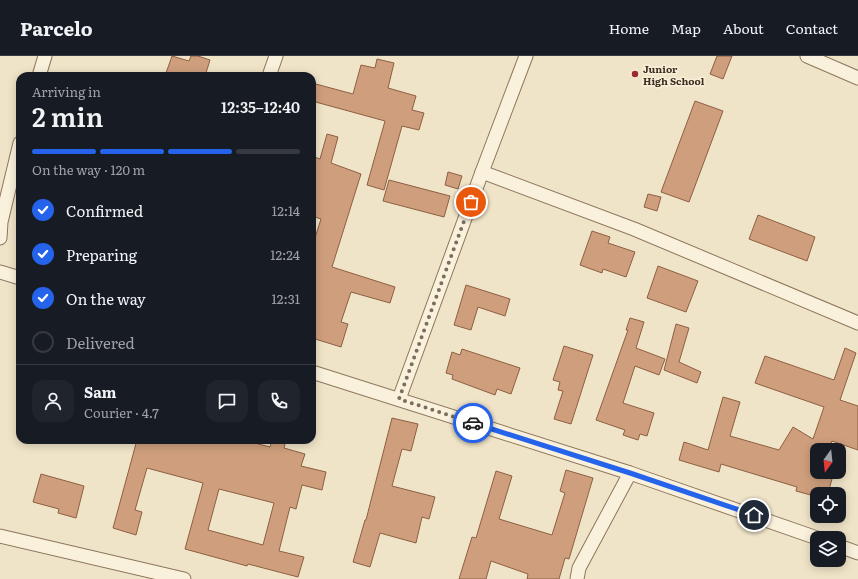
<!DOCTYPE html>
<meta charset="utf-8">
<style>
:root{--surface:#171b24;--page:#20242c;--text:#f1f3f6;--muted:#9ea1a6;--line:#363941;--accent:#2563eb}
body{margin:0;font-family:Literata,serif;background:var(--page);color:var(--text);height:100vh;display:flex;flex-direction:column;font-size:15px;white-space:nowrap}
*{box-sizing:border-box;margin:0}
p{font-size:13px;color:var(--muted)}
.icon{flex:none;width:22px;height:22px;fill:none;stroke:currentColor;stroke-width:2;stroke-linecap:round;stroke-linejoin:round}
.map{position:relative;flex:1;overflow:hidden}
.drawer{position:absolute;left:16px;top:16px;width:300px;height:372px;display:flex;flex-direction:column;background:var(--surface);border-radius:12px;box-shadow:0 2px 10px #0003}
.drawer>*{flex:none}
.needle{width:26px;rotate:195deg}
.buttons{position:absolute;left:810px;top:387px;display:grid;gap:8px}
.buttons a{display:grid;place-items:center;width:36px;height:36px;border-radius:8px;background:var(--surface);box-shadow:0 2px 10px #0003;font-size:20px}
.pin{position:absolute;display:grid;place-items:center;width:34px;height:34px;color:#fff;margin:-17px;border:2px solid #fff;border-radius:50%;box-shadow:0 1px 4px #0007}
.courier{position:absolute;display:grid;place-items:center;width:40px;height:40px;margin:-20px;border:3px solid #2563eb;border-radius:50%;background:#fff;color:#222;box-shadow:0 1px 5px #0007}
.headline em{font-style:normal;font-weight:600}
.headline div{display:flex;flex-direction:column-reverse}
.headline{display:flex;align-items:center;justify-content:space-between;height:68px;padding:0 16px}
h1{font-size:26px;font-weight:600;line-height:30px}
.bar{display:grid;grid-template-columns:repeat(4,1fr);gap:6px 4px;align-content:center;height:48px;padding:0 16px}
.bar i{height:5px;border-radius:3px;background:var(--line)}
.bar .active{background:var(--accent)}
.bar p{grid-column:span 4}
.line{display:flex;align-items:center;gap:10px;padding:0 16px;border-top:1px solid var(--line)}
.line div{flex:1}
.round{display:grid;place-items:center;flex:none;width:42px;height:42px;border-radius:12px;background:var(--page)}
ol{padding:0 16px;list-style:none}
li{display:flex;align-items:center;gap:12px;height:44px}
li p{margin-inline-start:auto}
li .icon{padding:4px;border-radius:50%;background:var(--accent);color:#fff;stroke-width:4}
li:last-child{color:var(--muted)}
li i{width:22px;height:22px;border:2px solid var(--line);border-radius:50%}
header{display:flex;align-items:center;gap:24px;box-sizing:border-box;height:56px;padding:0 20px;background:var(--surface);border-bottom:1px solid var(--line)}
header strong{font-size:19px}
nav{display:flex;gap:22px;margin-inline-start:auto;font-size:14px}
.map>svg:first-child{display:block}
.building{fill:#cf9f7d;stroke:#8d5f41;fill-rule:evenodd}
.lines{fill:none;stroke-linecap:round;stroke-linejoin:round}
.street-casing{stroke:#8d765c;stroke-width:15}
.street{stroke:#faf1dc;stroke-width:13}
.done{stroke:#7c6e5b;stroke-width:4;stroke-dasharray:0 7.2}
.route{stroke:#2563eb;stroke-width:5}
.poi-dot{fill:#9e2a2b;stroke:#f7eed8;stroke-width:1.5}
.labels{text-anchor:middle;dominant-baseline:central;stroke-width:3.5;stroke-linejoin:round;paint-order:stroke}
.poi-label{font-size:10px;font-weight:bold;fill:#3d2e20;stroke:#f7eed8;text-anchor:start}
</style>
<header>
<strong>Parcelo</strong>
<nav><a>Home</a><a>Map</a><a>About</a><a>Contact</a></nav>
</header>
<div class="map">
<svg width="858" height="523" viewBox="0 0 858 523">
<rect width="100%" height="100%" fill="#f0e4c8"/>
<g class="building">
<polygon points="172,0 189,5 191,0 198,0 210,4 205,20 165,20"/>
<polygon points="717,0 732,0 723,23 710,18"/>
<polygon points="377,3 394,7 388,32 416,40 412,54 424,57 419,74 402,70 384,134 367,129 385,65 312,45 312,27 353,38 361,9 375,12"/>
<polygon points="695,45 723,55 689,146 661,136"/>
<polygon points="327,78 338,81 331,107 361,118 332,211 395,231 390,247 351,236 341,266 348,268 341,291 312,282 312,191 321,163 312,160 312,100 320,103"/>
<polygon points="448,116 462,120 458,133 445,129"/>
<polygon points="389,124 450,140 444,161 383,145"/>
<polygon points="648,138 661,141 657,155 644,151"/>
<polygon points="758,159 815,181 807,205 749,183"/>
<polygon points="592,175 610,181 608,187 635,196 626,221 603,213 602,217 580,209"/>
<polygon points="658,210 698,225 686,256 647,242"/>
<polygon points="466,229 510,243 505,260 478,251 471,274 454,269"/>
<polygon points="630,262 644,266 636,292 665,303 659,319 635,310 623,347 654,357 647,380 640,378 638,384 623,379 625,374 596,364 628,274 626,274"/>
<polygon points="676,268 689,272 679,306 701,316 697,327 664,314"/>
<polygon points="564,290 593,299 571,368 554,363 563,335 558,334 560,326 553,324"/>
<polygon points="845,292 856,297 840,344 858,350 858,394 832,385 829,394 817,394 817,416 834,416 828,437 815,433 814,440 796,435 797,431 721,408 719,416 679,404 684,386 708,394 723,341 740,346 730,380 779,394 793,371 813,383 824,351 755,327 765,300 834,324"/>
<polygon points="462,293 520,312 511,338 497,333 495,339 452,323 453,319 446,317 452,296 460,299"/>
<polygon points="392,362 418,368 411,395 402,393 392,430 435,441 429,463 422,461 416,487 380,477 370,511 353,506 365,464 366,464"/>
<path d="M137,384H243L270,391L272,384H286L284,392L305,398L301,410L326,416L322,434L302,429L296,453L290,451L279,495L304,501L298,521L248,508L247,510L185,493L203,427L147,412L135,454L142,456L136,479L113,472ZM219,433L274,447L263,489L208,474Z"/>
<polygon points="566,414 593,422 569,503 565,502 559,523 527,523 528,518 491,505 486,523 459,523 472,481 476,482 496,415 512,420 499,463 552,479 565,437 560,435"/>
<polygon points="41,418 84,430 76,462 58,457 59,453 33,446"/>
</g>
<g class="lines">
<g class="street-casing">
<g id="street">
<polyline points="807,0 858,22"/>
<polyline points="39,20 45,0"/>
<polyline points="269,20 276,0"/>
<polyline points="482,116 634,173 858,267"/>
<polyline points="0,182 1,166 20,87"/>
<polyline points="0,216 20,222"/>
<polyline points="312,316 630,417 817,482"/>
<polyline points="399,343 482,116 526,0"/>
<polyline points="0,480 184,523"/>
<polyline points="839,490 858,497"/>
<polyline points="577,523 579,512 630,417"/>
</g>
</g>
<use href="#street" class="street"/>
</g>
<g class="lines">
<polyline class="done" points="471,146 399,343 473,367"/>
<polyline class="route" points="473,367 630,417 754,459"/>
</g>
<circle class="poi-dot" cx="635" cy="18" r="4"/>
<g class="labels">
<g class="poi-label">
<text x="643" y="12">Junior<tspan x="643" dy="12">High School</tspan></text>
</g>
</g>
</svg>
<div class="buttons">
<a><svg class="needle" viewBox="-14 -14 28 28"><path d="M0-13l5 13h-10z" fill="#e53935"/><path d="M0 13l5-13h-10z" fill="#9ea1a6"/></svg></a>
<a><svg class="icon" aria-label="locate" viewBox="0 0 24 24"><circle cx="12" cy="12" r="6"/><path d="M12 2v4M12 18v4M2 12h4M18 12h4"/></svg></a>
<a><svg class="icon" aria-label="layers" viewBox="0 0 24 24"><path d="M12 4l9 5-9 5-9-5zM3 14l9 5 9-5"/></svg></a>
</div>
<div class="pin" style="left:471px;top:146px;background:#ea580c"><svg class="icon" aria-label="bag" viewBox="0 0 24 24"><path d="M5 8h14l-1 12H6zM9 8a3 3 0 0 1 6 0"/></svg></div>
<div class="pin" style="left:754px;top:459px;background:#1f2937"><svg class="icon" aria-label="home" viewBox="0 0 24 24"><path d="M3 11l9-7 9 7M6 9v11h12V9"/></svg></div>
<div class="courier" style="left:473px;top:367px"><svg class="icon" aria-label="car" viewBox="0 0 24 24"><path d="M5 17H2v-5l4-1 3-4h7l3 4 3 1v5h-3M9 17h6M6 11h13"/><circle cx="7" cy="17" r="2"/><circle cx="17" cy="17" r="2"/></svg></div>
<section class="drawer">
<div class="headline"><div><h1>2 min</h1><p>Arriving in</p></div><em>12:35–12:40</em></div>
<div class="bar"><i class="active"></i><i class="active"></i><i class="active"></i><i></i><p>On the way · 120 m</p></div>
<ol>
<li><svg class="icon" aria-label="check" viewBox="0 0 24 24"><path d="M5 12l5 5 9-10"/></svg>Confirmed<p>12:14</p></li>
<li><svg class="icon" aria-label="check" viewBox="0 0 24 24"><path d="M5 12l5 5 9-10"/></svg>Preparing<p>12:24</p></li>
<li><svg class="icon" aria-label="check" viewBox="0 0 24 24"><path d="M5 12l5 5 9-10"/></svg>On the way<p>12:31</p></li>
<li><i></i>Delivered</li>
</ol>
<div class="line" style="height:72px"><a class="round"><svg class="icon" aria-label="person" viewBox="0 0 24 24"><circle cx="12" cy="8" r="4"/><path d="M4 21q1-7 8-7t8 7"/></svg></a><div><b>Sam</b><p>Courier · 4.7</p></div><a class="round"><svg class="icon" aria-label="chat" viewBox="0 0 24 24"><path d="M4 5h16v11H9l-5 4z"/></svg></a><a class="round"><svg class="icon" aria-label="phone" viewBox="0 0 24 24"><path d="M5 4h4l2 5-3 2q2 4 5 5l2-3 5 2v4C11 20 4 13 5 4z"/></svg></a></div>
</section>
</div>
